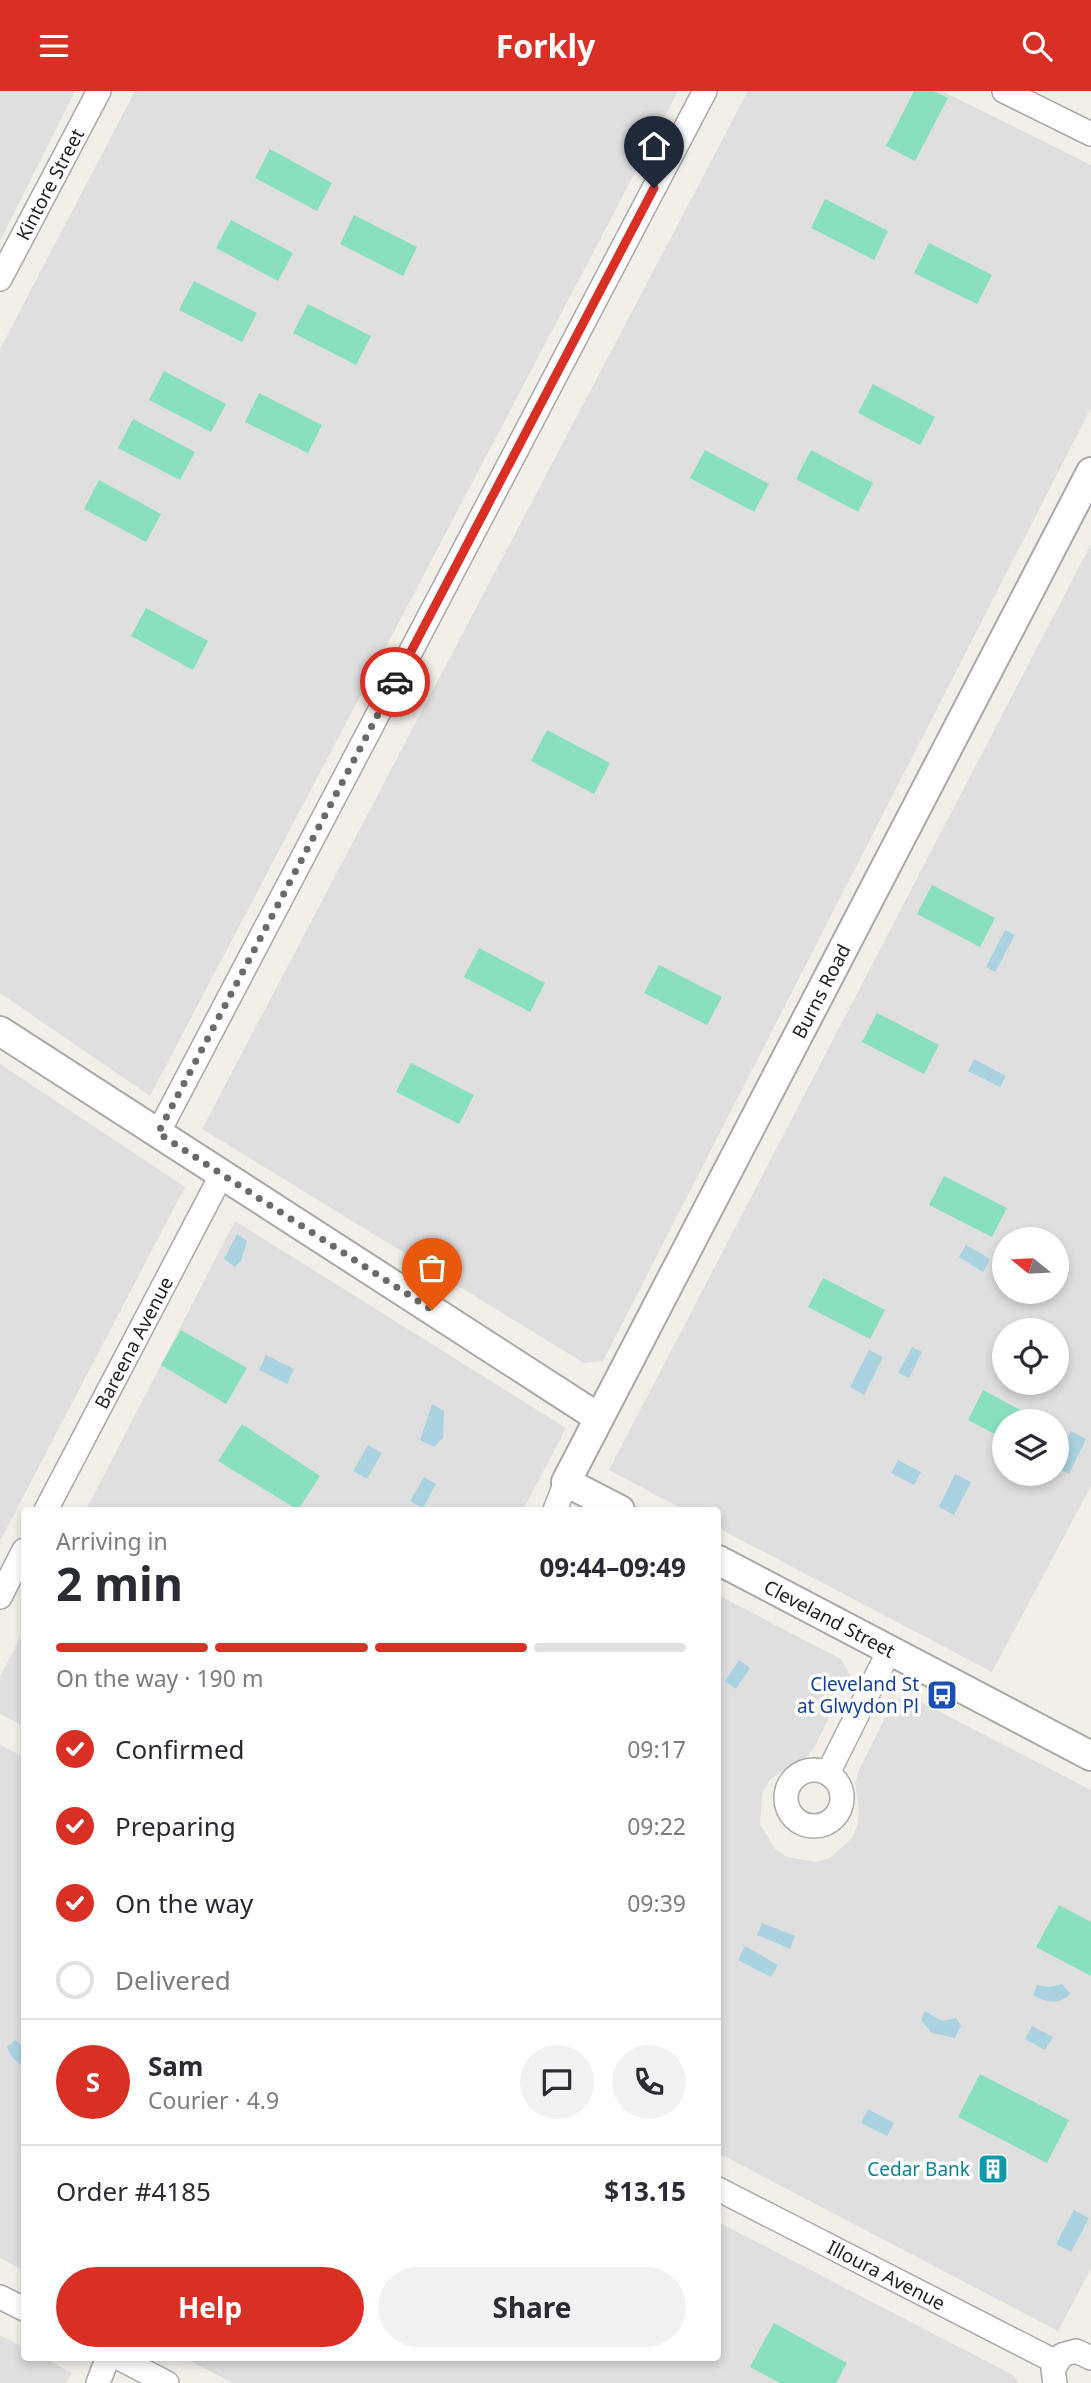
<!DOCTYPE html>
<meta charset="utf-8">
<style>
:root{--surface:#fff;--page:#f2f2f3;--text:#2b2b33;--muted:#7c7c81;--line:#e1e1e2;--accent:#d93025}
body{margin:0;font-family:"Noto Sans",sans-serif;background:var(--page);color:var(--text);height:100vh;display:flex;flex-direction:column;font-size:26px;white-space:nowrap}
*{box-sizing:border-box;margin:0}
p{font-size:23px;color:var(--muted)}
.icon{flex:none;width:38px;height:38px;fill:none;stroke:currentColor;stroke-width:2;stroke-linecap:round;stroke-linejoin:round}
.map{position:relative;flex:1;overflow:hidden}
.sheet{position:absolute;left:21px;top:1416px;width:700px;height:854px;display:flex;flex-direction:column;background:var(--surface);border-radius:7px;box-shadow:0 4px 10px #0003}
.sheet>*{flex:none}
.needle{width:46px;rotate:288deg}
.fabs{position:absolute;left:992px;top:1136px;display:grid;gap:14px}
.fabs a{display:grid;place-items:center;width:77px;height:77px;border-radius:50%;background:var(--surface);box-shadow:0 4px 10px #0003;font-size:35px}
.pin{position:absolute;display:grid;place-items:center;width:60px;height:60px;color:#fff;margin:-72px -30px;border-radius:50% 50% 50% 0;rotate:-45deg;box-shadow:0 0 7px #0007}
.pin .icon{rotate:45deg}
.courier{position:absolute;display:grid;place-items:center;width:70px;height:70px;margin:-35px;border:5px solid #d93025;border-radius:50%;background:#fff;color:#222;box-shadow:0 2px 9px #0007}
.headline em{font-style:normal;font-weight:700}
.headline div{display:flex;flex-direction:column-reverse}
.headline{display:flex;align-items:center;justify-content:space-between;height:119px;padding:0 35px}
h1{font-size:46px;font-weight:700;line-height:52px}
.bar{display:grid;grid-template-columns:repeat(4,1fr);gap:10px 7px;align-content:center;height:84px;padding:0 35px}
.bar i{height:9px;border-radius:5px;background:var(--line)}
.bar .selected{background:var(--accent)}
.bar p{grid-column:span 4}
.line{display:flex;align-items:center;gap:18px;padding:0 35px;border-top:2px solid var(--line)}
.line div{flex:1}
.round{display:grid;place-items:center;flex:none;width:74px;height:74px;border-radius:37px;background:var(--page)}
ol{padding:0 35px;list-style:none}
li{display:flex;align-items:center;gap:21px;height:77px}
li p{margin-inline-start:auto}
li .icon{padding:7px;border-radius:50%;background:var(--accent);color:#fff;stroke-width:4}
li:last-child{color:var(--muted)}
li i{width:38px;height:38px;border:4px solid var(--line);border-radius:50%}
.button{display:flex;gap:14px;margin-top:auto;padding:14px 35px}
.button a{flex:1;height:80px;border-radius:42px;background:var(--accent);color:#fff;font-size:28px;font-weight:700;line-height:80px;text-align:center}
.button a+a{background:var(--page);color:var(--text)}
header{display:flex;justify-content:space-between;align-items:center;height:91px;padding:0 35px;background:var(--accent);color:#fff;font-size:32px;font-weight:700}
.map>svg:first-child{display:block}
.residential{fill:#e0dfdf;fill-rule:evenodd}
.pitch{fill:#88e0be}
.water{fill:#aad3df}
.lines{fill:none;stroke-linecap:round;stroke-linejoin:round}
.minor-casing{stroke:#a9a9a9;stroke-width:26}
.tertiary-casing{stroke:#a9a9a9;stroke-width:32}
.minor{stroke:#fff;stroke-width:23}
.tertiary{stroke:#fff;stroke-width:28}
.done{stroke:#6b6a68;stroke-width:7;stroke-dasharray:0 12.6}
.route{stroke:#d93025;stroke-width:9}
.labels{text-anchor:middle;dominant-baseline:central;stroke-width:7;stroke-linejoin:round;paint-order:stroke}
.street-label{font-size:19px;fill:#222;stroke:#fff}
.transit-label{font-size:19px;fill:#164399;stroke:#fff;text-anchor:end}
.culture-label{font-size:19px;fill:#0d838f;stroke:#fff;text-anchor:end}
</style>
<header><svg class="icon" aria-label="menu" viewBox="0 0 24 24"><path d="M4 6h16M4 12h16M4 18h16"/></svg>Forkly<svg class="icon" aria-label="search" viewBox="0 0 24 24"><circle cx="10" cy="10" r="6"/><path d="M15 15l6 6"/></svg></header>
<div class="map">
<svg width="1091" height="2292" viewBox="0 0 1091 2292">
<rect width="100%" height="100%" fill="#f2efe9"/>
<g class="residential">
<polygon points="0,0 75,0 0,150"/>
<polygon points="135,0 678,0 150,1005 0,902 0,258"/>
<polygon points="748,0 942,0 1091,74 1091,317 603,1270 584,1272 202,1038"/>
<path d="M1091,453V1395L992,1581L718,1437V1419H684L609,1379ZM1004,1148H1057V1200H1004ZM1004,1239H1057V1292H1004ZM1004,1330H1057V1382H1004Z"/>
<polygon points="0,973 185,1096 0,1450"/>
<polygon points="235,1130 566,1337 523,1419 86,1419"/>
<polygon points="718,1504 841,1568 850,1584 814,1657 802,1671 780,1681 769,1690 762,1703 760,1733 775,1758 787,1766 816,1771 830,1767 852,1747 858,1733 859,1717 855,1692 859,1679 891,1615 898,1608 915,1608 1091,1699 1091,2178 1058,2240 718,2062"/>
<polygon points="24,1539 24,1635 0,1623 0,1586"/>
<polygon points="0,1654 24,1666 24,2180 0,2167"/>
<polygon points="718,2131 1013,2284 1019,2292 232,2292 183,2266 718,2266"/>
<polygon points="0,2244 24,2257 24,2266 42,2266 72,2282 66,2292 0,2292"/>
</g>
<g class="pitch">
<polygon points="914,0 934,0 948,7 915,70 886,55"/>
<polygon points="270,58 332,92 317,120 255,87"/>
<polygon points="825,108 888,140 874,169 811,137"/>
<polygon points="354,124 417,156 403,185 340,153"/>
<polygon points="231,129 293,162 278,190 216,157"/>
<polygon points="929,152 992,184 977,213 914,182"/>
<polygon points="194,190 257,222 242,251 179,219"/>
<polygon points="308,213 371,245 356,274 293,242"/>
<polygon points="164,280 226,313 211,341 149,309"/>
<polygon points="873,293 935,326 920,354 858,322"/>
<polygon points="259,302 322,334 308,362 245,331"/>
<polygon points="133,328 195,361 180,389 118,357"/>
<polygon points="705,359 769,393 754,421 690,387"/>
<polygon points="811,359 873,392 858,421 796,388"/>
<polygon points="99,389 161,423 146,451 84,418"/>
<polygon points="146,517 208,550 193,579 131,545"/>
<polygon points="547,639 610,672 594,703 531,670"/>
<polygon points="932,794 995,827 980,856 917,823"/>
<polygon points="479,857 545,892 530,921 464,886"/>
<polygon points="659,874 722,906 707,934 644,902"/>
<polygon points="877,922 939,954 924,983 862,951"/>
<polygon points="411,972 474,1004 459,1033 396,1001"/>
<polygon points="944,1085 1007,1117 992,1146 929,1114"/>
<polygon points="823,1187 885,1219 870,1248 808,1216"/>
<polygon points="181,1239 247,1277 226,1313 161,1274"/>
<polygon points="983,1299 1041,1330 1004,1330 1004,1348 968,1329"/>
<polygon points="242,1333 320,1385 298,1419 218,1370"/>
<polygon points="1059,1814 1091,1831 1091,1885 1036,1856"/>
<polygon points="980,1983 1069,2029 1047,2072 958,2026"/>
<polygon points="774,2232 847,2272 836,2292 780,2292 750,2276"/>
</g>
<g class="water">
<polygon points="1005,839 1015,844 995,881 986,876"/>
<polygon points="974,968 1006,985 1000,996 968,980"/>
<polygon points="237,1143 247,1150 241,1170 235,1176 224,1168"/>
<polygon points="966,1154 990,1168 983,1181 959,1166"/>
<polygon points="912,1256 922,1261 909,1287 898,1282"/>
<polygon points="869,1259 883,1266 864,1304 850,1296"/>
<polygon points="266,1264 294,1278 287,1293 259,1279"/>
<polygon points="432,1313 444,1320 443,1347 434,1356 420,1349"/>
<polygon points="1071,1340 1086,1348 1069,1383 1057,1377 1057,1367"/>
<polygon points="368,1354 382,1362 367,1388 353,1380"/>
<polygon points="898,1369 921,1381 914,1394 891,1382"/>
<polygon points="955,1383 971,1391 954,1424 939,1416"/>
<polygon points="424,1386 436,1393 423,1417 410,1410"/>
<polygon points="739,1569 750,1577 736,1598 725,1590"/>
<polygon points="762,1832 795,1845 790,1858 757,1844"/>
<polygon points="745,1855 778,1874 771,1886 738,1869"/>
<path d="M1062,1893L1070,1902C1062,1915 1044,1911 1033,1904L1037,1894L1050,1896Z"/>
<polygon points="925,1920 942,1930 956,1927 961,1935 955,1947 932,1942 921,1929"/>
<polygon points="1032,1935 1053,1946 1045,1959 1025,1948"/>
<polygon points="15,1949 24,1956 23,1976 11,1965 7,1956"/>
<polygon points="868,2018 894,2032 887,2045 861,2032"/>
<polygon points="1074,2119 1089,2127 1071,2161 1056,2153"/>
</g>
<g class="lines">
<g class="minor-casing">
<g id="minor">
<polyline points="1004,0 1091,43"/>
<path id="s1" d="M0,188L99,0"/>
<polyline points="158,1042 705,0"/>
<path id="s2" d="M46,1419L222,1083"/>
<polyline points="555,1419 566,1391"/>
<polyline points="0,1506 24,1459"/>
<circle cx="814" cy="1707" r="28"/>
<polyline points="828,1682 890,1558"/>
<path id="s3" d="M718,2098L1056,2271"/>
<polyline points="0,2206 24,2218"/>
<polyline points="117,2266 167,2292"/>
<polyline points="98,2292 108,2266"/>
<polyline points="1055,2292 1053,2279 1062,2264 1076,2260 1091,2267"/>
</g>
</g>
<g class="tertiary-casing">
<g id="tertiary">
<polyline points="0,940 599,1327"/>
<path id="s4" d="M620,1419L566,1391L1091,381"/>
<path id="s5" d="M718,1469L1091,1665"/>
</g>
</g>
<use href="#minor" class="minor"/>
<use href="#tertiary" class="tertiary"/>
</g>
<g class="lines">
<polyline class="done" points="395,591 158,1042 432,1219"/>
<polyline class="route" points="395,591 654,97"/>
</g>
<defs>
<g id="bus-square" transform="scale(1.575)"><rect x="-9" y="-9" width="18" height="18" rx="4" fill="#1a4fb4" stroke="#fff"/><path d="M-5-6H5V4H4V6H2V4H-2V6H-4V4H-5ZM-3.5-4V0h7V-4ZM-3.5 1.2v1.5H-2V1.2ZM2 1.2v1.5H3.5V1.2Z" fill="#fff"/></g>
<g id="building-square" transform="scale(1.575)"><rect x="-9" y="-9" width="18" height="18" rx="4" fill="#0f9aa8" stroke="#fff"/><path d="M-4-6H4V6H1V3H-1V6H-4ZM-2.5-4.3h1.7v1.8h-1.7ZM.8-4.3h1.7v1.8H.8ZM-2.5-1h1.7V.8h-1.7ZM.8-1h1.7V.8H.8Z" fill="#fff"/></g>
</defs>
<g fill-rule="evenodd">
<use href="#bus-square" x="942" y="1604"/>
<use href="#building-square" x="993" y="2078"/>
</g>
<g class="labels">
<g class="street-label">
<text stroke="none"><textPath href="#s1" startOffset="107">Kintore Street</textPath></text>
<text stroke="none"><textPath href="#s4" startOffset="614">Burns Road</textPath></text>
<text stroke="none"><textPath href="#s2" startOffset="189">Bareena Avenue</textPath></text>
<text stroke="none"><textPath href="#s5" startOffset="126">Cleveland Street</textPath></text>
<text stroke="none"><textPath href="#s3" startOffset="189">Illoura Avenue</textPath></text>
</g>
<g class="transit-label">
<text x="919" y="1593">Cleveland St<tspan x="919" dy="22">at Glwydon Pl</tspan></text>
</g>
<g class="culture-label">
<text x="970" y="2078">Cedar Bank</text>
</g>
</g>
</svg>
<div class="fabs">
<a><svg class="needle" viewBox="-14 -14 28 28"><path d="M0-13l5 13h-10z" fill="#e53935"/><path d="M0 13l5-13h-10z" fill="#7c7c81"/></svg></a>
<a><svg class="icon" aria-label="locate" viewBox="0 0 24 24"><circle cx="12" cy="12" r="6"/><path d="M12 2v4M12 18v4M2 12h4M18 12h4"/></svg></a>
<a><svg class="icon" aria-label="layers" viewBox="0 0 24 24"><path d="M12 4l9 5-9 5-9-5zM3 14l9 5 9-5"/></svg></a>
</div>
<div class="pin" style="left:432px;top:1219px;background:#ea580c"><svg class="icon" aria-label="bag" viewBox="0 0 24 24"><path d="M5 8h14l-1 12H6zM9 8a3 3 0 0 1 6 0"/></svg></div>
<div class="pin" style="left:654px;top:97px;background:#1f2937"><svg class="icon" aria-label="home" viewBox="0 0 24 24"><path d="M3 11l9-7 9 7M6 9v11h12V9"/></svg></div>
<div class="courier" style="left:395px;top:591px"><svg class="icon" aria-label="car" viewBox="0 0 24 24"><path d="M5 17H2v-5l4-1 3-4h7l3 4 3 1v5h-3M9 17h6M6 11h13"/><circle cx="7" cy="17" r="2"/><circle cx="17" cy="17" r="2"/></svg></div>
<section class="sheet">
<div class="headline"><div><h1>2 min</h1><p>Arriving in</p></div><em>09:44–09:49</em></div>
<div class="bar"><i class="selected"></i><i class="selected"></i><i class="selected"></i><i></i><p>On the way · 190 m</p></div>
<ol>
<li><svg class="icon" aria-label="check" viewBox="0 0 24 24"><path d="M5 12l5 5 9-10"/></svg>Confirmed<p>09:17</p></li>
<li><svg class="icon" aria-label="check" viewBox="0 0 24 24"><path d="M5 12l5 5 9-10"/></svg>Preparing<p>09:22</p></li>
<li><svg class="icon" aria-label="check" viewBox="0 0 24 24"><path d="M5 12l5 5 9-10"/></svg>On the way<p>09:39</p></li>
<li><i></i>Delivered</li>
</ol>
<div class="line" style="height:126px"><b class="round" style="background:var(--accent);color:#fff">S</b><div><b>Sam</b><p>Courier · 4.9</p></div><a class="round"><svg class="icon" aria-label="chat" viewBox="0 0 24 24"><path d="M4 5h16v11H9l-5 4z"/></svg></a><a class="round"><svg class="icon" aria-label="phone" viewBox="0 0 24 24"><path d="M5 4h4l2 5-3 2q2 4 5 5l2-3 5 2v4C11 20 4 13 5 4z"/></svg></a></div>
<div class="line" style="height:91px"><div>Order #4185</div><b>$13.15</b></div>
<div class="button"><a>Help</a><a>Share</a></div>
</section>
</div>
